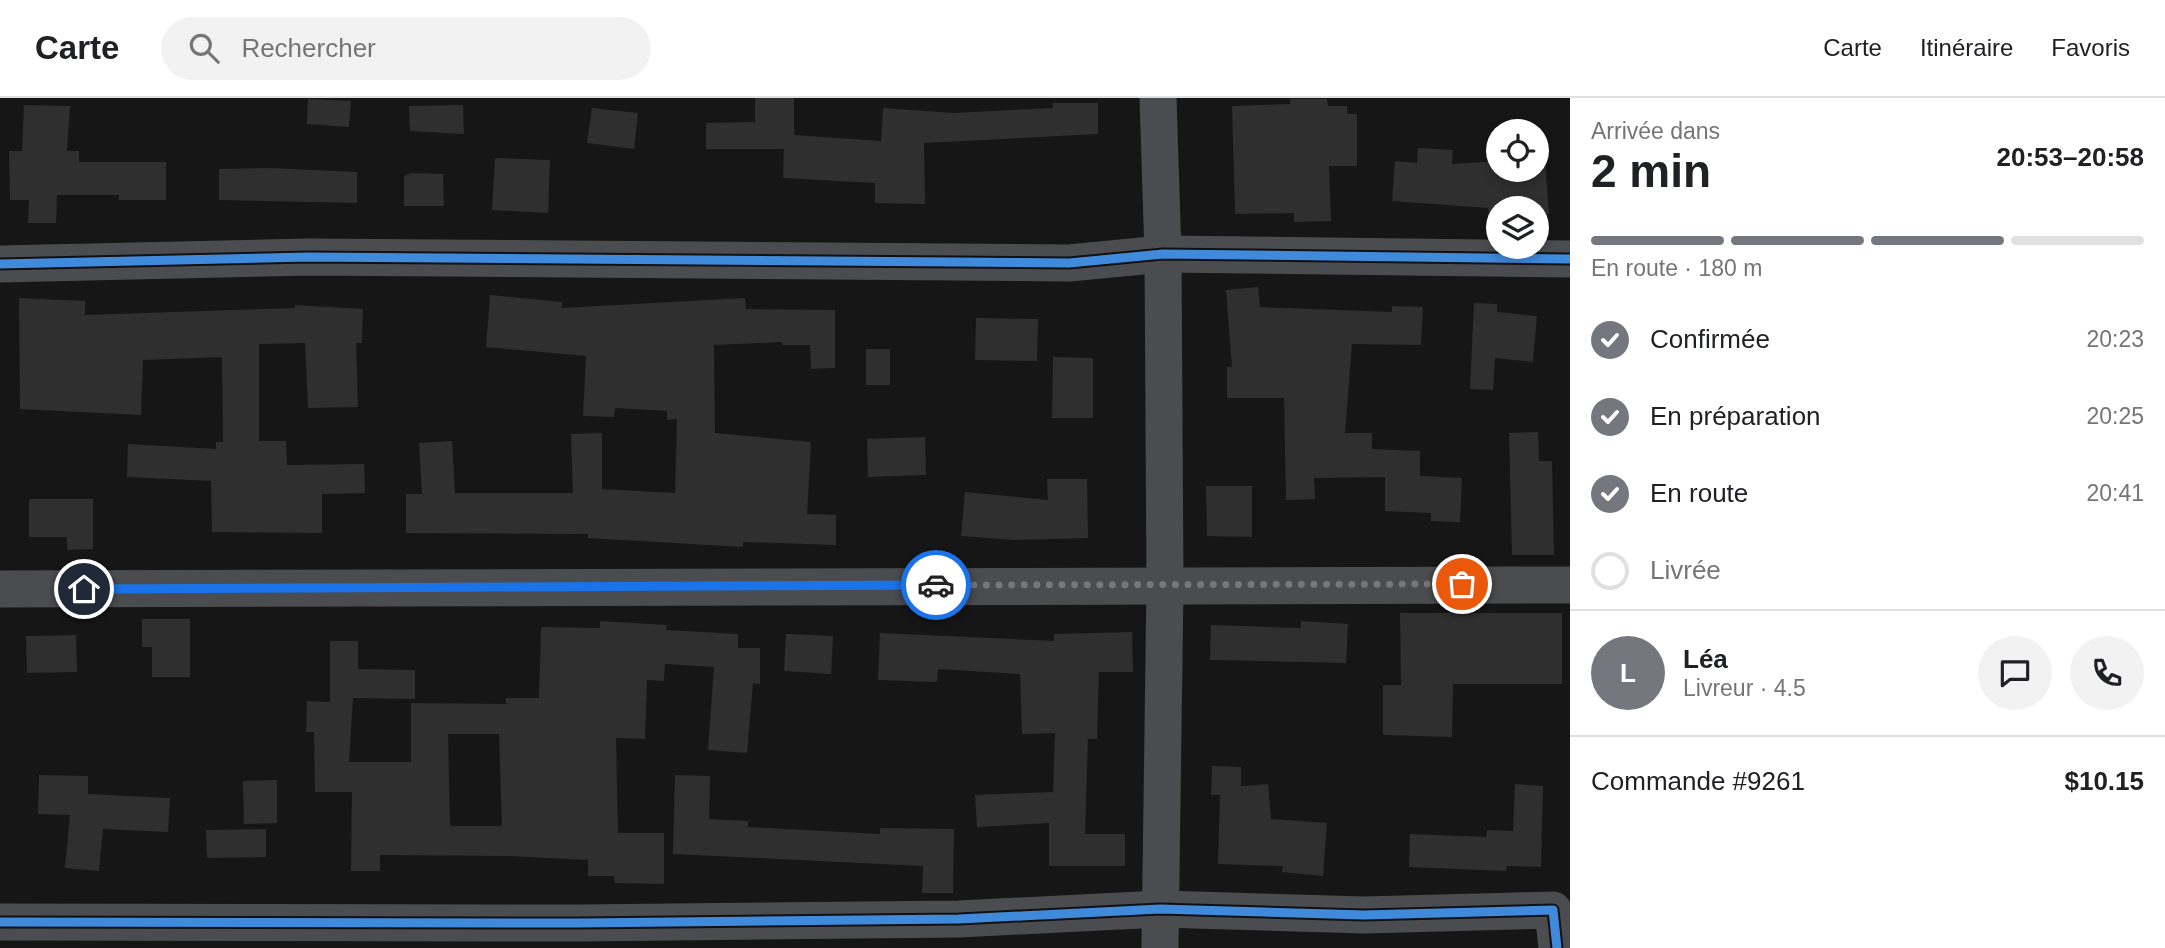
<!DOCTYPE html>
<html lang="fr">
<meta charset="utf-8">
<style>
:root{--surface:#fff;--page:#f2f2f2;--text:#202124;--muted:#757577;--line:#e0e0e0;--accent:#75777e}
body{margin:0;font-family:Helvetica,sans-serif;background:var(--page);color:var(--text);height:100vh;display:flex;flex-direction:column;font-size:26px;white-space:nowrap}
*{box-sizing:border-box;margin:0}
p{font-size:23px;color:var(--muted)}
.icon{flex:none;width:38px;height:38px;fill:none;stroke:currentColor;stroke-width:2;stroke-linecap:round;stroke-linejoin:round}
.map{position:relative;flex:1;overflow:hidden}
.panel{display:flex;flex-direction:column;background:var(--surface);width:595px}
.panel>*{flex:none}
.buttons{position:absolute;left:1486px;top:21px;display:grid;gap:14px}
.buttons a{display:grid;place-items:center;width:63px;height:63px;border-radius:50%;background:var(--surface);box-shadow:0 4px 10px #0003;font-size:35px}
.pin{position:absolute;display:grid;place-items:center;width:60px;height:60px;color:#fff;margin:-30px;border:4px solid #fff;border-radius:50%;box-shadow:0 2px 7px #0007}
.courier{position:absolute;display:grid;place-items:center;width:70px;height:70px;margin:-35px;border:5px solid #1a73e8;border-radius:50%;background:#fff;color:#222;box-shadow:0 2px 9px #0007}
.overview em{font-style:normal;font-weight:800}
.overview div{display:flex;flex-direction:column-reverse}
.overview{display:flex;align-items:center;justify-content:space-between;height:119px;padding:0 21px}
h1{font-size:46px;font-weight:800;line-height:52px}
.bar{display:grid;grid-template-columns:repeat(4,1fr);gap:10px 7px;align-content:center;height:84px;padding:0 21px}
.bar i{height:9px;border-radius:5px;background:var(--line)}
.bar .on{background:var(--accent)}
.bar p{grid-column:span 4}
.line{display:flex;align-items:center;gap:18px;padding:0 21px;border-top:2px solid var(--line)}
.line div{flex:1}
.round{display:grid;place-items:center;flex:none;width:74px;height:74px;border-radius:37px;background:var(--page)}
ol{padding:0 21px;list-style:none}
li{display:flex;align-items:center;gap:21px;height:77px}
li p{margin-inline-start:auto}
li .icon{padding:7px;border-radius:50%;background:var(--accent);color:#fff;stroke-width:4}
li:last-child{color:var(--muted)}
li i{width:38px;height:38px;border:4px solid var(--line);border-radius:50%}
header{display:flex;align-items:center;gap:42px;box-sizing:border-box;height:98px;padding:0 35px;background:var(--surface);border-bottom:2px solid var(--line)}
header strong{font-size:33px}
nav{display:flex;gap:38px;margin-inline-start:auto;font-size:24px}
.search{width:490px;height:63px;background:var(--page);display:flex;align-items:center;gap:18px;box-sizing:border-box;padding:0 24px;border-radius:38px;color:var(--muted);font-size:26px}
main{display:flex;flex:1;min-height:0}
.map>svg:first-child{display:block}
.building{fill:#2f2f30;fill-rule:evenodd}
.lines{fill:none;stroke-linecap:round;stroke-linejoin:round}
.minor{stroke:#4b4c4f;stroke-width:37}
.cycleway-casing{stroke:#111012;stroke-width:13}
.cycleway{stroke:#408adc;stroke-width:9}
.done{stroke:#75777e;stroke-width:7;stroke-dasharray:0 12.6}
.route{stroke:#1a73e8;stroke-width:9}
</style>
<header>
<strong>Carte</strong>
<div class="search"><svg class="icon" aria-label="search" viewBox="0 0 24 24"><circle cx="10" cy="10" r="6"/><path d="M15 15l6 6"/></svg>Rechercher</div>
<nav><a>Carte</a><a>Itinéraire</a><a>Favoris</a></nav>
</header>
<main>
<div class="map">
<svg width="1570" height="850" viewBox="0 0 1570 850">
<rect width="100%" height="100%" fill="#161616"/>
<g class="building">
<polygon points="755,0 794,0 794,37 881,43 883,10 953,15 1053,10 1053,5 1098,5 1098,36 924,45 925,106 875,105 875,85 783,80 784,51 706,51 706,25 755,24"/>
<polygon points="308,1 351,3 349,29 307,26"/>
<polygon points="1290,1 1327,1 1328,8 1347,8 1347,16 1357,16 1357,68 1329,68 1331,123 1294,124 1294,115 1235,116 1232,8 1290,6"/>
<polygon points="24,7 70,8 67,53 79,53 79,64 166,64 166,102 119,102 119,97 57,97 56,125 28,125 29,102 10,102 9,53 22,53"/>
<polygon points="463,7 464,36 410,33 409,8"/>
<polygon points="592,10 638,15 634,51 587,45"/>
<polygon points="1418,50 1453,52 1452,66 1498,63 1498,72 1536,72 1536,61 1545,60 1549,116 1536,117 1536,110 1498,110 1498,120 1489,120 1488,110 1392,103 1395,63 1417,65"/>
<polygon points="495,60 550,62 548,115 492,112"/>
<polygon points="270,70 357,74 357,105 219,102 219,71"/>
<polygon points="411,75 443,76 444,108 404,108 404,78"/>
<polygon points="1258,189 1260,209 1392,214 1392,208 1423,209 1421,247 1352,246 1345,335 1372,335 1372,351 1420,353 1420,378 1462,380 1460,424 1431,423 1431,415 1385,413 1385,379 1314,380 1315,401 1286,402 1284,300 1227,300 1227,269 1232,269 1226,192"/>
<polygon points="490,197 562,204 562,210 745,200 746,211 835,212 835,270 811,271 810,247 782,247 782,244 714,247 715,335 811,344 807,416 836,417 836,447 743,444 743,449 588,440 588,436 406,435 406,396 422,396 419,345 452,343 455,395 573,395 571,336 602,335 602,391 675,395 677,321 667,322 667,313 615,310 614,319 583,318 586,258 486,249"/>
<polygon points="19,200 85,203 85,217 295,210 295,207 363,211 362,245 356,245 358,309 308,310 305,245 259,246 259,343 286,343 287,367 364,366 365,395 322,396 322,435 212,434 211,383 127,379 128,346 216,351 216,344 223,344 222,259 143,262 141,317 20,311"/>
<polygon points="1474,205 1497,206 1497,214 1537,218 1533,264 1495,260 1493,292 1470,291"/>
<polygon points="976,220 1038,221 1037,263 975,262"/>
<rect x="866" y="251" width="24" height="36"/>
<polygon points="1053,259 1093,260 1093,320 1052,320"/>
<polygon points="1538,334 1539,363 1552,363 1554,457 1512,457 1509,335"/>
<polygon points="925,339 926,377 868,379 867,341"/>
<polygon points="1047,381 1087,381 1088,440 1014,442 961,438 965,394 1048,402"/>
<polygon points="1206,388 1252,388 1252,439 1207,438"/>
<polygon points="29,401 93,401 93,451 67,452 67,439 29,439"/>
<polygon points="1400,515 1562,515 1562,586 1453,586 1452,639 1383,637 1383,587 1401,587"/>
<polygon points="142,521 190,521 190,579 152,579 152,549 142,549"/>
<path d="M600,523L667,527L666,532L738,536V550H760V586L753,585L747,655L708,652L714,569L665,566L664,583L647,582L645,641L616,640L618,735H664V786L615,785L614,778H588V762L509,758L380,757V773H351L352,694H315L314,634H306L307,603L330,604V543H358V571L415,572V601L353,600L349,664H411V605L506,606V600H539L541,529L600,530ZM448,636H499L502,728H450Z"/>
<polygon points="1301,523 1348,526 1346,565 1210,562 1211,527 1301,530"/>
<polygon points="1132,534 1133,574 1099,574 1097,641 1088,641 1085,736 1125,736 1125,768 1049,768 1049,725 977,729 975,697 1053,694 1055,635 1022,636 1020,576 938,571 937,584 878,582 880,535 1054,543 1054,536"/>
<polygon points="786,536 833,538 831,576 784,573"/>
<polygon points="76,537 77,574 27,575 26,538"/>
<polygon points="1212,668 1241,669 1241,688 1268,686 1271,721 1327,725 1323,778 1282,774 1283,768 1218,766 1220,697 1211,697"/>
<polygon points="39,677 88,678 88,696 170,700 168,734 103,731 99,773 65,770 70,717 38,716"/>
<polygon points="675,677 710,678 709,721 748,723 748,729 880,736 880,730 954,731 953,795 922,795 923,768 673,756"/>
<polygon points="277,682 277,725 244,726 243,683"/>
<polygon points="1515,686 1543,688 1541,769 1507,768 1506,773 1409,769 1410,736 1486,739 1487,732 1513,733"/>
<polygon points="266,731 266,759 207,760 206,732"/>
</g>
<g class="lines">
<g class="minor">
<polyline points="1158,0 1163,156 1165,486 1160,850"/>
<polyline points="0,166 308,159 1069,165 1163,156 1570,161"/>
<polyline points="0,491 1570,487"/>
<polyline points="0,824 579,825 959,821 1160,811 1364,817 1553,812 1557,850"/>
</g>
<g class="cycleway-casing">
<g id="cycleway">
<polyline points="0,166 308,159 1069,165 1163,156 1570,161"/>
<polyline points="0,824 579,825 959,821 1160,811 1364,817 1553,812 1557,850"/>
</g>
</g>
<use href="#cycleway" class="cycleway"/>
</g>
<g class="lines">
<polyline class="done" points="936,487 1462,486"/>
<polyline class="route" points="84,491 936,487"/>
</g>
</svg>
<div class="buttons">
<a><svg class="icon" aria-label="locate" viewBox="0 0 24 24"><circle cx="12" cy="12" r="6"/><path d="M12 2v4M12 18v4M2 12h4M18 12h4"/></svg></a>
<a><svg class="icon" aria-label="layers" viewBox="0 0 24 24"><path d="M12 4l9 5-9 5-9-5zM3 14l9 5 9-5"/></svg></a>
</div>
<div class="pin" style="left:1462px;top:486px;background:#ea580c"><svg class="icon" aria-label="bag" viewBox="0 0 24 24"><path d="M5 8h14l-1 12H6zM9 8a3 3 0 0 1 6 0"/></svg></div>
<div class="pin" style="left:84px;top:491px;background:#1f2937"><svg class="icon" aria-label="home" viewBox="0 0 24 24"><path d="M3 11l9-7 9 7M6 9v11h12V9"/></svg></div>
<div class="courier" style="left:936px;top:487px"><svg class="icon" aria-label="car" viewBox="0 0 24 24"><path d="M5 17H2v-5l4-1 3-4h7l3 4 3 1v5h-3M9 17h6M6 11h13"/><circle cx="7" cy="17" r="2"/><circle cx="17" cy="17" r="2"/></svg></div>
</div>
<section class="panel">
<div class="overview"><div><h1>2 min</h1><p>Arrivée dans</p></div><em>20:53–20:58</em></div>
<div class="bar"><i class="on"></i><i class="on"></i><i class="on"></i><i></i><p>En route · 180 m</p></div>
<ol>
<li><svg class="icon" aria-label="check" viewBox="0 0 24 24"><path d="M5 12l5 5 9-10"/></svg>Confirmée<p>20:23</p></li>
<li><svg class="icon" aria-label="check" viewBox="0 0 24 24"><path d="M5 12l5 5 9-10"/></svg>En préparation<p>20:25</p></li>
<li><svg class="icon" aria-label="check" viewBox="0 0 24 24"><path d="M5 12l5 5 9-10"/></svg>En route<p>20:41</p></li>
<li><i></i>Livrée</li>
</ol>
<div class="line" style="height:126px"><b class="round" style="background:var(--accent);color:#fff">L</b><div><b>Léa</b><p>Livreur · 4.5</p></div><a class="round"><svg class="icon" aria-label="chat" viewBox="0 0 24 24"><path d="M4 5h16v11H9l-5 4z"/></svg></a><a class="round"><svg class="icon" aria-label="phone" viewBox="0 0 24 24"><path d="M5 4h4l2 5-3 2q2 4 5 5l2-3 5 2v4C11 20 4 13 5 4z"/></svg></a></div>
<div class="line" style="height:91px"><div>Commande #9261</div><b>$10.15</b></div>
</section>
</main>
